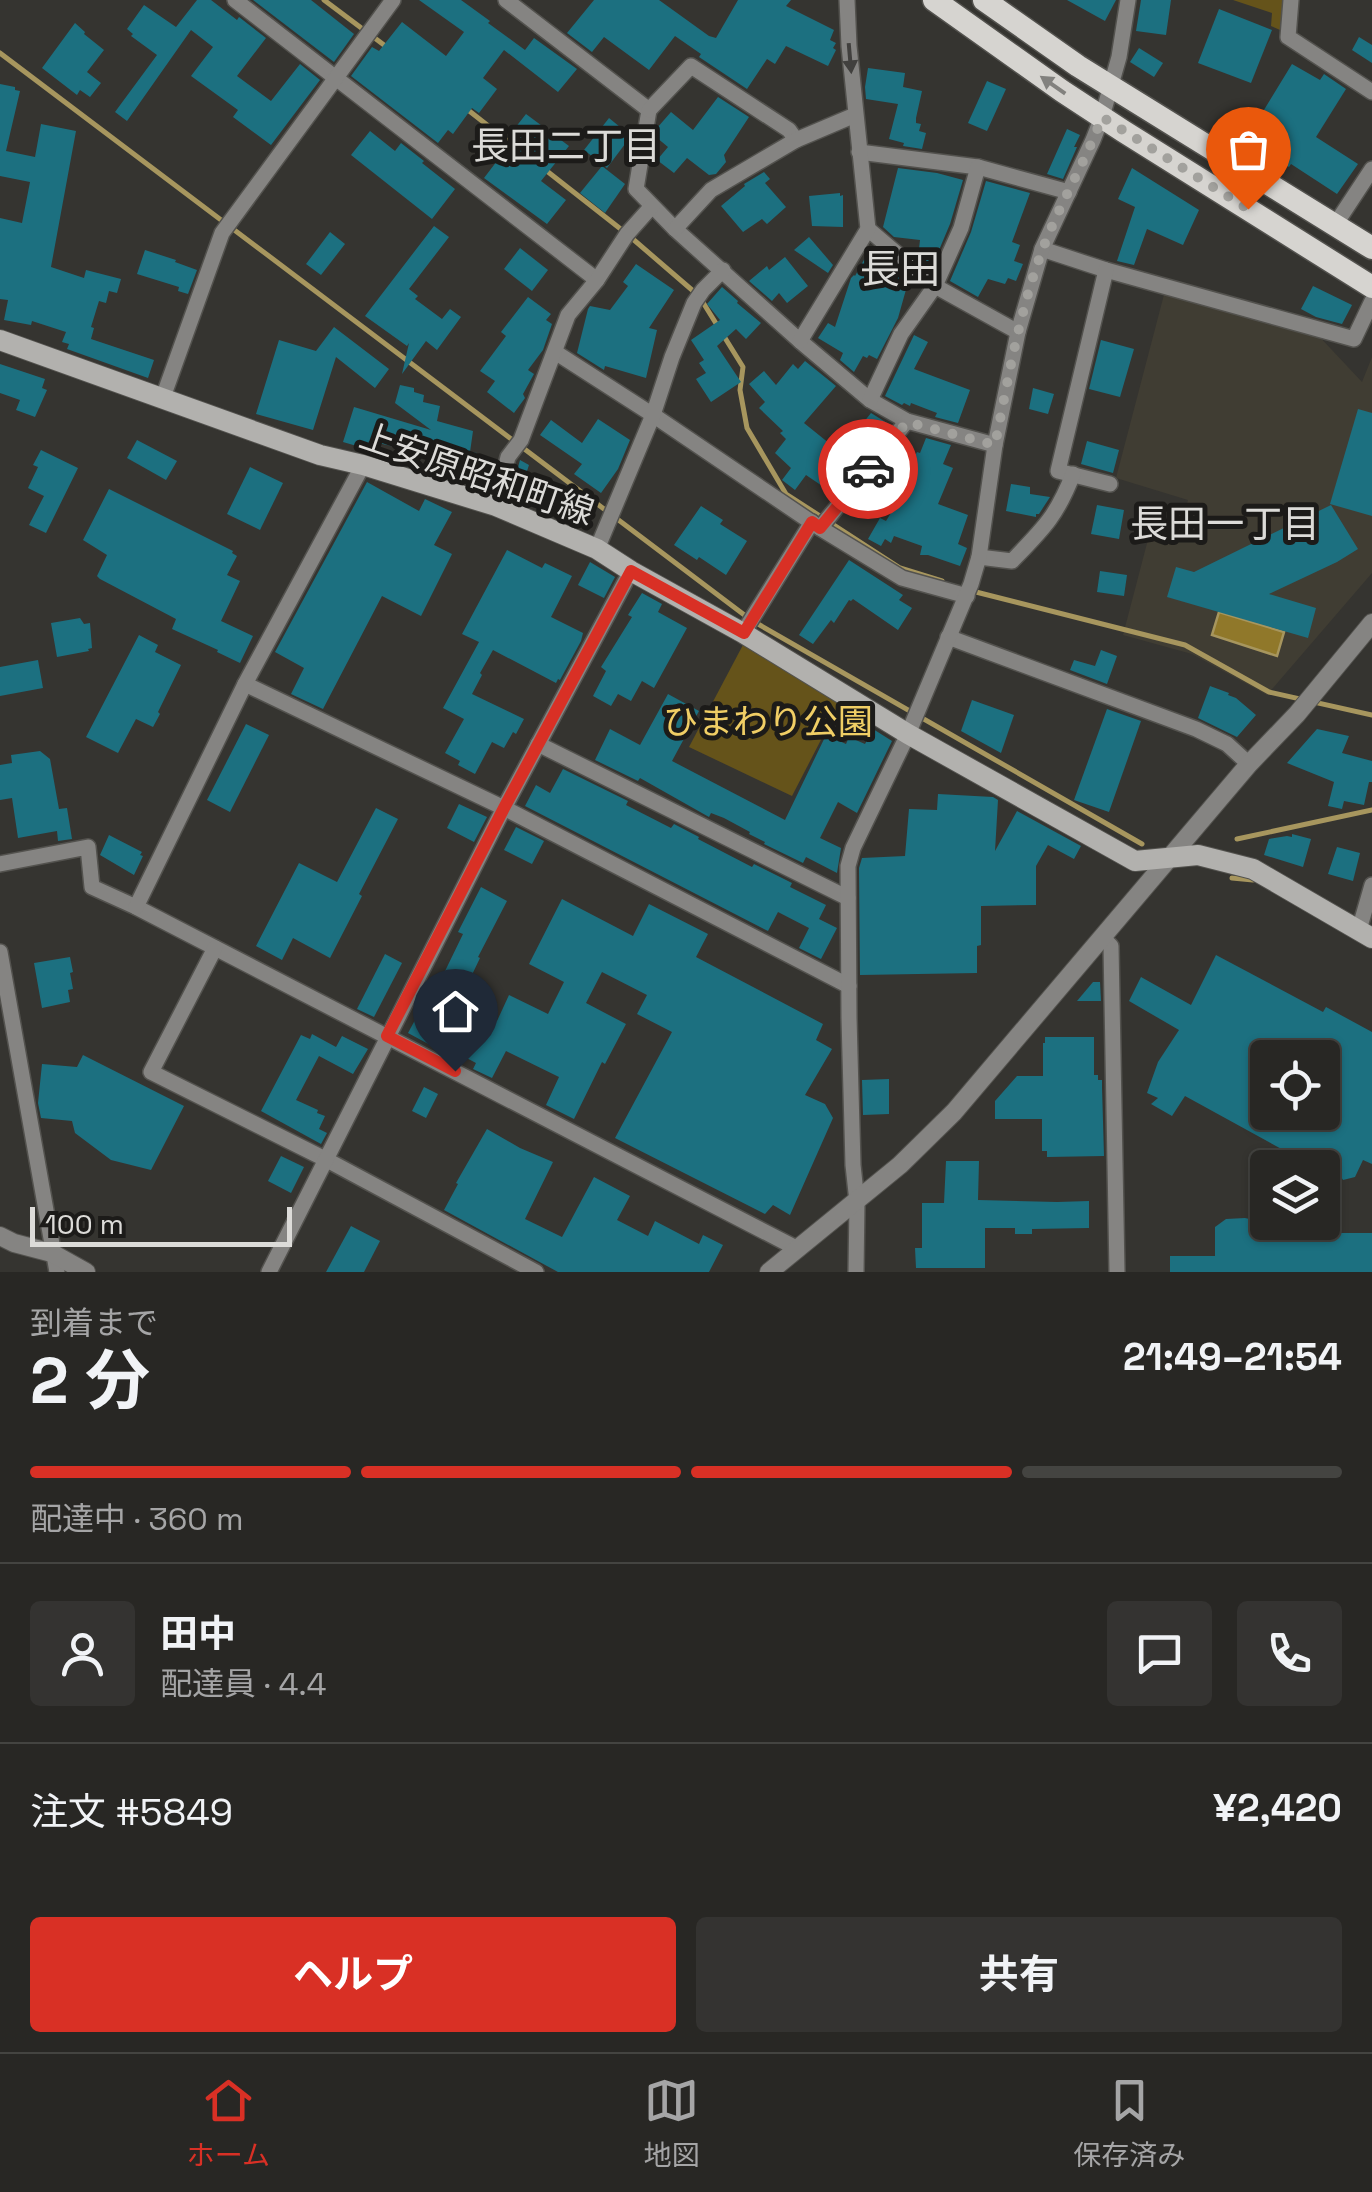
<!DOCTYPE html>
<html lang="ja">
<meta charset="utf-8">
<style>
:root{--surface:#282724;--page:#343331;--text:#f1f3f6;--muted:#a5a5a6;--line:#444441;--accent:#d93025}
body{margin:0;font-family:"Space Grotesk","Noto Sans JP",sans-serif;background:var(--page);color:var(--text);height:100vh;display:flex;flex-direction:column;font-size:38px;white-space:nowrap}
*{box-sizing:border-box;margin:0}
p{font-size:32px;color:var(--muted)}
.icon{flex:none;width:55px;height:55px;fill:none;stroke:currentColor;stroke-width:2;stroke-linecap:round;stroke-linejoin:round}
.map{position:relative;height:1272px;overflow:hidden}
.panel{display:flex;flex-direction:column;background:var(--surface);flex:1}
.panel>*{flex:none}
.buttons{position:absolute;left:1250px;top:1040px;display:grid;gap:20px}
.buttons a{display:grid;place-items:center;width:90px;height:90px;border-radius:10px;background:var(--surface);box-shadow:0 2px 8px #0004,0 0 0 2px var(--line);font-size:50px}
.scale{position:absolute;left:30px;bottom:25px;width:262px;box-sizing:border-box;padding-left:10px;border:5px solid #dcdbd8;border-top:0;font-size:28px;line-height:35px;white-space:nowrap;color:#dcdbd8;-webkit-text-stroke:8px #1c1b19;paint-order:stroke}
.pin{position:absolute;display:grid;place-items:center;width:85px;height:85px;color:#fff;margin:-102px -42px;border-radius:50% 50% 50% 0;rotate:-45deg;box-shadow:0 0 10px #0007}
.pin .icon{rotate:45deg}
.courier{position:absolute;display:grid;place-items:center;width:100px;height:100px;margin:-50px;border:8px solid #d93025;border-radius:50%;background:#fff;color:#222;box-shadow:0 2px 12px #0007}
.head em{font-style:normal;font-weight:700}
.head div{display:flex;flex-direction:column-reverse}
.head{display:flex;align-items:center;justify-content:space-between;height:170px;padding:0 30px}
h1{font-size:65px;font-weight:700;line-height:75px}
.bar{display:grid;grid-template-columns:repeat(4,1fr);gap:15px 10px;align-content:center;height:120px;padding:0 30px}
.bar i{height:12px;border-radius:8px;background:var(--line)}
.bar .on{background:var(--accent)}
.bar p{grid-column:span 4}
.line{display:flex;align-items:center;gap:25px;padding:0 30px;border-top:2px solid var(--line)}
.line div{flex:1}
.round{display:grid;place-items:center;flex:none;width:105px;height:105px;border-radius:10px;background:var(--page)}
.button{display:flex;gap:20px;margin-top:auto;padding:20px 30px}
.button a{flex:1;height:115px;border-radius:10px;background:var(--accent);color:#fff;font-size:40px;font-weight:700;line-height:115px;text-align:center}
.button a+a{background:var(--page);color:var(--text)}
.menu{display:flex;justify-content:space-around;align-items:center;height:140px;border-top:2px solid var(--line);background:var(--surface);font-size:28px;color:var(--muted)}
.menu a{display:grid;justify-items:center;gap:5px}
.menu .on{color:var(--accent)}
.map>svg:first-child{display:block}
.built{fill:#403d33}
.green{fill:#65531a}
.water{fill:#90782a;stroke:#a7965e;stroke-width:2.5}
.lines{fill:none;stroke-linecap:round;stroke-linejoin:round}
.stream{stroke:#a7965e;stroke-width:5}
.building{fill:#1c7080;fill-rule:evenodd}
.minor-casing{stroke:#53524e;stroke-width:18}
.tertiary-casing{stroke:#53524e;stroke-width:20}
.secondary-casing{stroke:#53524e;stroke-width:22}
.primary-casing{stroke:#53524e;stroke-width:25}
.minor{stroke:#858482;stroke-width:15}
.tertiary{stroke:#858482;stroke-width:18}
.secondary{stroke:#b2b1ae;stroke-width:20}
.primary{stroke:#d6d4d0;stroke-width:22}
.oneway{fill:#41403e}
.oneway2{fill:#82817e}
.done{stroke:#a2a19d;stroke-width:10;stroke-dasharray:0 18}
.route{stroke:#d93025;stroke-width:12}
.labels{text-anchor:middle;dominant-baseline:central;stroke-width:10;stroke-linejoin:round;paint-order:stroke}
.street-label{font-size:35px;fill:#dcdbd8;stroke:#1c1b19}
.park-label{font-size:35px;fill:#f0ce65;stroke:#1c1b19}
.neighbourhood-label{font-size:38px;fill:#dcdbd8;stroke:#1c1b19}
.quarter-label{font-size:40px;fill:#dcdbd8;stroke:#1c1b19}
</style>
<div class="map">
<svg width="1372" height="1272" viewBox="0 0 1372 1272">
<rect width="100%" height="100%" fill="#353430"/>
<polygon class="built" points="1166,287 1315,332 1362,382 1372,357 1372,573 1267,695 1192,654 1123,635 1151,528 1178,535 1188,500 1116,478"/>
<g class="green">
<polygon points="1233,0 1283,0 1280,30 1271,26 1272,13"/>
<polygon points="744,643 841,701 792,796 689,747"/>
</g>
<polygon class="water" points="1219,612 1284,632 1277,656 1212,635"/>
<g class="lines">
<g class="stream">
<polyline points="324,0 388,48"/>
<polyline points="0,53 751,620 1142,844"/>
<polyline points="468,110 514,146"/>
<polyline points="543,168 627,234 699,296 743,367 740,390 747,428 786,494 900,568 942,581"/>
<polyline points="972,591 1185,645 1269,692 1372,715"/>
<polyline points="1237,839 1372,810"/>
<polyline points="1232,878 1253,880"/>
</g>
</g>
<g class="building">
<polygon points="197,0 211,0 237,20 239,17 266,38 237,76 271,101 300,64 320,80 271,145 233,117 238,110 191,76 213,47 191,30 127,121 115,112 157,55 131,36 133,34 127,29 144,5 176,27"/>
<polygon points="253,0 311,0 354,34 334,62"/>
<polygon points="419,0 461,0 490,21 488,23 525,50 534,38 577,69 558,92 504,50 483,78 497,89 479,113 472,108 453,134 448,130 438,143 351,76 372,47 379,51 402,22 446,56 464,32"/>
<polygon points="594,0 659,0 709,36 716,38 738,0 791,0 786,6 834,30 830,40 836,43 833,48 836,50 828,66 786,46 775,64 767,59 747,89 699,57 701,54 675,36 649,70 604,37 592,52 567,33"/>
<polygon points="1067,0 1116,0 1105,21"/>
<polygon points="1141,0 1171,0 1166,35 1136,31"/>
<polygon points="1219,9 1272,30 1251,83 1198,63"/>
<polygon points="75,23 85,32 84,34 104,50 87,72 101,83 90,97 80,90 77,95 42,68"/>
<polygon points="1359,37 1372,45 1372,63 1352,50"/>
<polygon points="1139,48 1163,63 1154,77 1130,62"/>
<polygon points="1292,64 1320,80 1324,74 1346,89 1316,137 1358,164 1337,194 1291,164 1289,167 1245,141"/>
<polygon points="868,68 905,73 903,87 922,91 916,118 916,123 921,124 919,131 926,133 922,149 903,146 904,143 889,139 898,104 866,99 865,87"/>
<polygon points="987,81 1006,89 987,131 968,123"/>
<polygon points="0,84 15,87 15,90 20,91 6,151 35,157 41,124 76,131 51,267 84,278 86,270 121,279 117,293 109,291 106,303 99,301 91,327 94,328 91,339 154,360 148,378 67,349 69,344 62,342 66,332 32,321 31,325 4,320 8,300 0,299 0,218 22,223 30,182 0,176"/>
<polygon points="718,97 749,117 724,155 726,162 716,174 709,175 687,158 674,173 657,160 668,147 656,137 657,128 671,112 693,130"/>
<polygon points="526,114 569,146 541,181 566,200 547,224 484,178 513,140 508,137"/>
<polygon points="609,118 631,136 607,168 584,150"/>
<polygon points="1067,129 1080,135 1074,147 1077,147 1063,179 1047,174"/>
<polygon points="370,131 395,151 401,143 424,161 422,163 455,189 432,219 351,155"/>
<polygon points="602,166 625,184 605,213 580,193"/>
<polygon points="898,168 937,173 963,180 950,224 934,262 922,260 918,257 920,240 894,237 883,227"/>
<polygon points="1132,168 1199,210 1183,245 1147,229 1134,265 1117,261 1135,207 1118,199"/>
<polygon points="764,172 770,179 765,183 786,207 767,224 762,219 743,232 721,206 745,186 744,184"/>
<polygon points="986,181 1030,193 1012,242 1020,245 1014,261 1023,264 1016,281 1008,278 1005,284 988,279 978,297 950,281 971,232"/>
<polygon points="840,193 840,196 843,195 843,227 812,226 809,196"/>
<polygon points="434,226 449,237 409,289 418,296 415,299 442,319 450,309 461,317 437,350 426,341 402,374 409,343 407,346 365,316"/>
<polygon points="330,232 345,244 321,275 306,264"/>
<polygon points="809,237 833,265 828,273 794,250"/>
<polygon points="520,248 548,270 532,291 504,269"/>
<polygon points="870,249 881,255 909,279 898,318 877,359 869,355 867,358 863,356 854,372 840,360 843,353 818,338 828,323 835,327 851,278 854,275 855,276"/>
<polygon points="145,250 176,260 175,262 197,270 188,294 178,291 179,287 137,274"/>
<polygon points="785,257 808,286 787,303 779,293 772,301 749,281 767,266 769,270"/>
<polygon points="636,264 674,290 649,328 657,330 646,378 605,366 604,370 577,353 588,309 590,306 610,310 628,286 623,282"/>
<polygon points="1313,286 1352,305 1342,324 1316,317 1301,309"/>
<polygon points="722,287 738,301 737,303 761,323 746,339 736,329 717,346 741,382 711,402 696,379 706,373 699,363 704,360 691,340 720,320 707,304"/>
<polygon points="528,297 551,314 546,320 552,324 543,350 528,370 534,374 523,394 525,398 514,413 487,392 495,381 480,371 506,336 501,332"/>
<polygon points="334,327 389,369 375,388 336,357 313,430 256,414 279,340 316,351"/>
<polygon points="914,335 928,342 914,369 970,390 958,423 935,417 937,413 911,403 910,406 904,403 902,405 885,396"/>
<polygon points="1101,340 1134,349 1120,397 1089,389"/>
<polygon points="805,361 836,386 804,423 840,452 871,413 887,423 885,430 834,494 806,475 795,490 782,480 791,468 775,453 786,439 780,433 783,431 759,408 765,402 749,384 764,371 776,385 793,364 798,369"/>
<polygon points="0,364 45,379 42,388 47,390 35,417 16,410 20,400 0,393"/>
<polygon points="400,385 414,388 414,392 424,395 423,402 440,406 437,421 473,431 470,452 477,453 474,467 442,457 369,441 367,449 343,442 354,407 431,430 395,403"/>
<polygon points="1033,388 1054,394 1048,414 1029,409"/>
<polygon points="1358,409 1372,413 1372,516 1330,504"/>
<polygon points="598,419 630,440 618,469 601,493 574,474 582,464 540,435 551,420 582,443"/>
<polygon points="926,438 951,445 943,464 953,468 938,504 968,515 958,544 967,548 960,566 928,555 920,555 922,546 894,536 891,543 885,539 881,546 868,539 880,518 886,521 908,485 894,479 903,460 911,464 917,452 920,453"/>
<polygon points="137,440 177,461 166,480 127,458"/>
<polygon points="1087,441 1119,450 1113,473 1081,464"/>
<polygon points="41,450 78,468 46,533 29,525 44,496 28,488 38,467 33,465"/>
<polygon points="520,460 529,465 526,474 545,480 537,508 510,497"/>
<polygon points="250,467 283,483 260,530 227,514"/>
<polygon points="367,482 419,511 425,499 452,512 434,545 452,554 421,616 382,596 323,709 291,694 304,668 275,652"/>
<polygon points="1011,484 1030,487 1030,494 1050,497 1039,514 1036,514 1036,517 1006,511"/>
<polygon points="109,489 233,551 232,553 237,556 227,575 240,581 221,621 253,636 240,663 217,652 218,650 172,629 176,619 100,579 97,576 107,555 83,540"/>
<polygon points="1097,505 1124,510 1119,539 1091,534"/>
<polygon points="1331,505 1358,549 1337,562 1269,594 1316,608 1308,638 1167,597 1176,567 1194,572"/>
<polygon points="701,506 723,520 720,524 747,541 726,575 699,557 697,560 674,545"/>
<polygon points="507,550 542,568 545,563 572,576 551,617 583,633 581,641 560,680 558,679 556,683 493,650 480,673 482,675 472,694 524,719 516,734 513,732 504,748 492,742 475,774 458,765 460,761 445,753 464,719 443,708 479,642 462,634"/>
<polygon points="849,560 903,595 899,600 912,608 898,630 853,599 851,601 849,600 834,623 831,620 813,644 799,635"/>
<polygon points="590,562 615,577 604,598 578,585"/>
<polygon points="1100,571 1127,575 1124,596 1097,592"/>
<polygon points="642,593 662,604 658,612 687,628 654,688 642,681 631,701 618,694 611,706 593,696 606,671 601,667 632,617 628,615"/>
<polygon points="80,618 84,624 90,623 92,648 88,649 89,651 57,657 51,623"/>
<polygon points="139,635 158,645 155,652 181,665 158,712 160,714 153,727 136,719 118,753 86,737"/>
<polygon points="1101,650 1117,656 1107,684 1070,670 1074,660 1095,666"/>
<polygon points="38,660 43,688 0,696 0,667"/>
<polygon points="1210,686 1229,693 1228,695 1236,698 1256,715 1237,737 1198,718"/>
<polygon points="668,694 699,711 672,761 785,820 826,735 846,744 849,737 865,744 873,729 892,741 857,813 838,802 820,838 841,848 837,873 806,857 803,863 764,844 765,842 749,834 750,832 724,818 711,813 709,817 640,778 638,781 595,760 610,729 640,745"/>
<polygon points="972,700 1014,715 1001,753 961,731"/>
<polygon points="1107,709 1141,721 1109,812 1074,800"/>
<polygon points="246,724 269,735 230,812 207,800"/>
<polygon points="1317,729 1349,736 1342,753 1372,761 1372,782 1369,782 1364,805 1344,801 1342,809 1328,806 1334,782 1287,763"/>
<polygon points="40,751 50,759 59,809 67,808 72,839 58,841 57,831 18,838 12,798 0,800 0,765 12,763 11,755"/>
<polygon points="563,769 628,801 626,805 671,828 674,824 699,837 698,839 752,867 754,864 792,883 790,887 826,905 819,919 837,928 821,959 799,948 809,928 778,912 768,931 525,806 536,785 550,793"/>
<polygon points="938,794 993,797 998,800 995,851 1017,811 1081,846 1074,859 1048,845 1036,866 1036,905 981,906 981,945 977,946 977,973 860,975 859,868 862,858 905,856 909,809 937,810"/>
<polygon points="459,804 487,817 474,842 447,828"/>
<polygon points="376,808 398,819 359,894 362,896 330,958 293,938 282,960 256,946 299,863 337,882"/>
<polygon points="516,827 544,841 532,864 504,850"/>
<polygon points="1292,834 1311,839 1303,867 1264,855 1269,839 1287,836 1292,837"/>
<polygon points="109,835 142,852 140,855 143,856 134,875 100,855"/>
<polygon points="1337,847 1360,853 1353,881 1328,874"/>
<polygon points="481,887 507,901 478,957 480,958 459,1002 497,1021 509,995 548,1014 564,982 529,964 562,899 633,936 649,904 708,934 696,957 823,1024 816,1040 832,1049 805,1095 825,1104 833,1118 790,1215 773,1205 765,1214 615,1138 672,1032 637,1014 647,995 602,972 586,1003 626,1024 605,1064 602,1062 574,1119 546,1105 559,1077 506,1051 492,1078 473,1069 476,1063 436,1042 434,1047 408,1033 427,998 431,1000 463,934 458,932"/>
<polygon points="385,954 402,963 374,1017 357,1009"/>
<path d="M1216,955L1323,1012L1326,1007L1372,1032V1164L1363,1160L1355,1177L1343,1180L1340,1175L1317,1163H1307L1185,1096L1172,1116L1151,1104L1158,1098L1147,1093L1158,1062L1179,1030L1129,1001L1141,977L1191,1005ZM1268,1058H1322V1112H1268Z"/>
<polygon points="70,957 73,972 70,973 73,989 68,990 70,1002 42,1008 34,963"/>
<polygon points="1093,982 1100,982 1101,1001 1077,1001"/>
<polygon points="312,1034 336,1047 342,1036 368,1049 353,1074 319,1056 296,1100 318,1110 317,1113 325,1116 319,1129 327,1133 321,1144 261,1111 301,1035 310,1039"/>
<polygon points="1045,1037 1094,1037 1094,1075 1098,1075 1098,1080 1102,1080 1102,1087 1104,1156 1047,1157 1047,1151 1042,1151 1042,1119 995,1119 995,1101 1017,1076 1043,1076 1043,1043 1045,1043"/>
<polygon points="83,1055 184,1106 151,1170 111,1160 75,1133 72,1121 41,1118 38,1103 42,1064 77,1067"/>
<polygon points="889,1079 889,1114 863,1115 862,1080"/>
<polygon points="424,1087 438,1094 426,1118 412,1111"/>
<polygon points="487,1129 520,1148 553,1162 525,1219 562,1237 594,1177 630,1196 617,1220 648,1236 655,1221 699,1244 703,1235 723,1245 709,1272 558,1272 444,1210 458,1184 456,1183"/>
<polygon points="281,1156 304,1167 291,1193 268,1181"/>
<polygon points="946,1161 979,1161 978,1200 1057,1202 1089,1201 1089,1228 1032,1229 1032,1234 1015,1234 1015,1228 985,1228 985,1268 916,1268 915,1248 922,1248 922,1203 944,1203"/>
<polygon points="1245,1218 1254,1220 1268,1233 1372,1233 1372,1272 1170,1272 1170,1256 1215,1256 1215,1227 1226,1219"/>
<polygon points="351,1226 380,1241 364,1272 326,1272"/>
</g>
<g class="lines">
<g class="minor-casing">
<g id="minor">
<polyline points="235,0 597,280"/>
<polyline points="506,0 649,110 636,189 675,229 800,341 870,400 907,421 995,445"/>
<polyline points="1291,0 1288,37 1372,92"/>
<polyline points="649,110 691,66 789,130 796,140"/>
<polyline points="859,152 978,167 1069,192"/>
<polyline points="1335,225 1372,169"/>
<polyline points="675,229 711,190 796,140 855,115"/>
<polyline points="868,229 935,286 1018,332"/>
<polyline points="1042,249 1106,270 1354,339 1372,301"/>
<polyline points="1106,270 1058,471 1110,484"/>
<polyline points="800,341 868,229 849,46 847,0"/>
<polyline points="555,352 653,415 820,528 902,578 967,596"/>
<polyline points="162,400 222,233 393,0"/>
<polyline points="870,400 901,334 935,286 961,228 978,167"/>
<polyline points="496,506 508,457 521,440 568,315 597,280 627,234 652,206"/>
<polyline points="820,528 907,421"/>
<polyline points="597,549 653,415 672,357 694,303 703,290 723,270"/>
<path d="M979,557L1012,561C1043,529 1057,516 1073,474"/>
<polyline points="743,633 812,522"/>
<polyline points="948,637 1196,729 1227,744 1249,764"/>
<polyline points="245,684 504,808 849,986"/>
<polyline points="538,744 848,898"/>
<polyline points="0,864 88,847 92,887 136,907 798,1249"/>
<polyline points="136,907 245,684 363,465"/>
<polyline points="1359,930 1372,885"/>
<polyline points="1102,937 1111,946 1117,1272"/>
<polyline points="215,948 151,1072 327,1160 536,1272"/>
<polyline points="0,952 57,1272"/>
<polyline points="269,1272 504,808 631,571"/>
<polyline points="856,1272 857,1202 853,1165 849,1018 848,866 853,848 908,734 971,584 979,557 995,445 1018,332 1042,249 1093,140 1102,117 1119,57 1128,0"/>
</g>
</g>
<g class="tertiary-casing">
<g id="tertiary">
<polyline points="0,1236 14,1243 52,1253 86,1272"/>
<polyline points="769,1272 900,1165 954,1112 1249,764 1297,714 1372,623"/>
</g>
</g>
<g class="secondary-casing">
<polyline id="secondary" points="0,340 320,455 363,465 496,506 597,549 631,571 743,633 908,734 1135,861 1198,855 1253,869 1372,938"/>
</g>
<g class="primary-casing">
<g id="primary">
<polyline points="934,0 1062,91 1123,131 1372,287"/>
<polyline points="984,0 1078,66 1372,248"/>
</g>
</g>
<use href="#minor" class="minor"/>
<use href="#tertiary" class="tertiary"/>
<use href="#secondary" class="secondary"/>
<use href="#primary" class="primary"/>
</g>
<defs><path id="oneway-solid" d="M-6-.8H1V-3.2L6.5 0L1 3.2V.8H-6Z" transform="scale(2.5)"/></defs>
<use class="oneway" href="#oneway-solid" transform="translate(850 58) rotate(85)"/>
<use class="oneway2" href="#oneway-solid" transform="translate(1053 85) rotate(-145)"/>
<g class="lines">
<path class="done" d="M868,469L907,422L995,445C1008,380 1019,313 1042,251C1059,205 1085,163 1102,117L1248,209"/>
<polyline class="route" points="455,1071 387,1036 504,808 631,571 744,633 812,522 820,528 868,469"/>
</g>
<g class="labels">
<g class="street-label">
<text transform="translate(477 474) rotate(19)">上安原昭和町線</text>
</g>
<g class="park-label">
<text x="768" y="722">ひまわり公園</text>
</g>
<g class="neighbourhood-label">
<text x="566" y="146">長田二丁目</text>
<text x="1225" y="524">長田一丁目</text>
</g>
<g class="quarter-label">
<text x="900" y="269">長田</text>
</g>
</g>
</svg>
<div class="buttons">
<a><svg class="icon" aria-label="locate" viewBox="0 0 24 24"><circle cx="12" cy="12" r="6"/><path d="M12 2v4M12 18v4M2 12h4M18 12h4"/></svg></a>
<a><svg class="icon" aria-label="layers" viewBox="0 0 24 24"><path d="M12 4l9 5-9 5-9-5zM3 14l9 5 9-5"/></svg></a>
</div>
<div class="scale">100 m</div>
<div class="pin" style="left:1248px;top:209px;background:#ea580c"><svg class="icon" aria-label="bag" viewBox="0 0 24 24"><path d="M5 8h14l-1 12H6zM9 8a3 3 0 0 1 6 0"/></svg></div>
<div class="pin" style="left:455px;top:1071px;background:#1f2937"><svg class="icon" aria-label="home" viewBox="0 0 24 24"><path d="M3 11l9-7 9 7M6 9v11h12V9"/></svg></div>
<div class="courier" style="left:868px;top:469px"><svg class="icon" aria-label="car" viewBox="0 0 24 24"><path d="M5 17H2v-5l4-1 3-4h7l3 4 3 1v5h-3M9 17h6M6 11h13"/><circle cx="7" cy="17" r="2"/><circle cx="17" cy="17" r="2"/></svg></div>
</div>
<section class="panel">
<div class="head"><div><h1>2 分</h1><p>到着まで</p></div><em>21:49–21:54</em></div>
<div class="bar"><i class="on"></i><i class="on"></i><i class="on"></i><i></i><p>配達中 · 360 m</p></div>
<div class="line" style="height:180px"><a class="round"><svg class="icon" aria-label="person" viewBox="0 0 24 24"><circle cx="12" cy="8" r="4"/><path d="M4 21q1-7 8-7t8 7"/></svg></a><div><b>田中</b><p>配達員 · 4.4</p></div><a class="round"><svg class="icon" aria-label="chat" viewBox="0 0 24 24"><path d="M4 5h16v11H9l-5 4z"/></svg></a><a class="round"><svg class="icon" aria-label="phone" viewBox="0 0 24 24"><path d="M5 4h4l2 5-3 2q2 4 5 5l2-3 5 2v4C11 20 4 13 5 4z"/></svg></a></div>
<div class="line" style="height:130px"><div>注文 #5849</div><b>¥2,420</b></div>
<div class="button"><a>ヘルプ</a><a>共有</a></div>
</section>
<nav class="menu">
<a class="on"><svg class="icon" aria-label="home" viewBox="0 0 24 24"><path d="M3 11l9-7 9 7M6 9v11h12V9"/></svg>ホーム</a>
<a><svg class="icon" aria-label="map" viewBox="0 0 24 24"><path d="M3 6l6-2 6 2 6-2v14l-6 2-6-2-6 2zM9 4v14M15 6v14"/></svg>地図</a>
<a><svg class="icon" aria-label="saved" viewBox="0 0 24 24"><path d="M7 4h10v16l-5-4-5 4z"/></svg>保存済み</a>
</nav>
